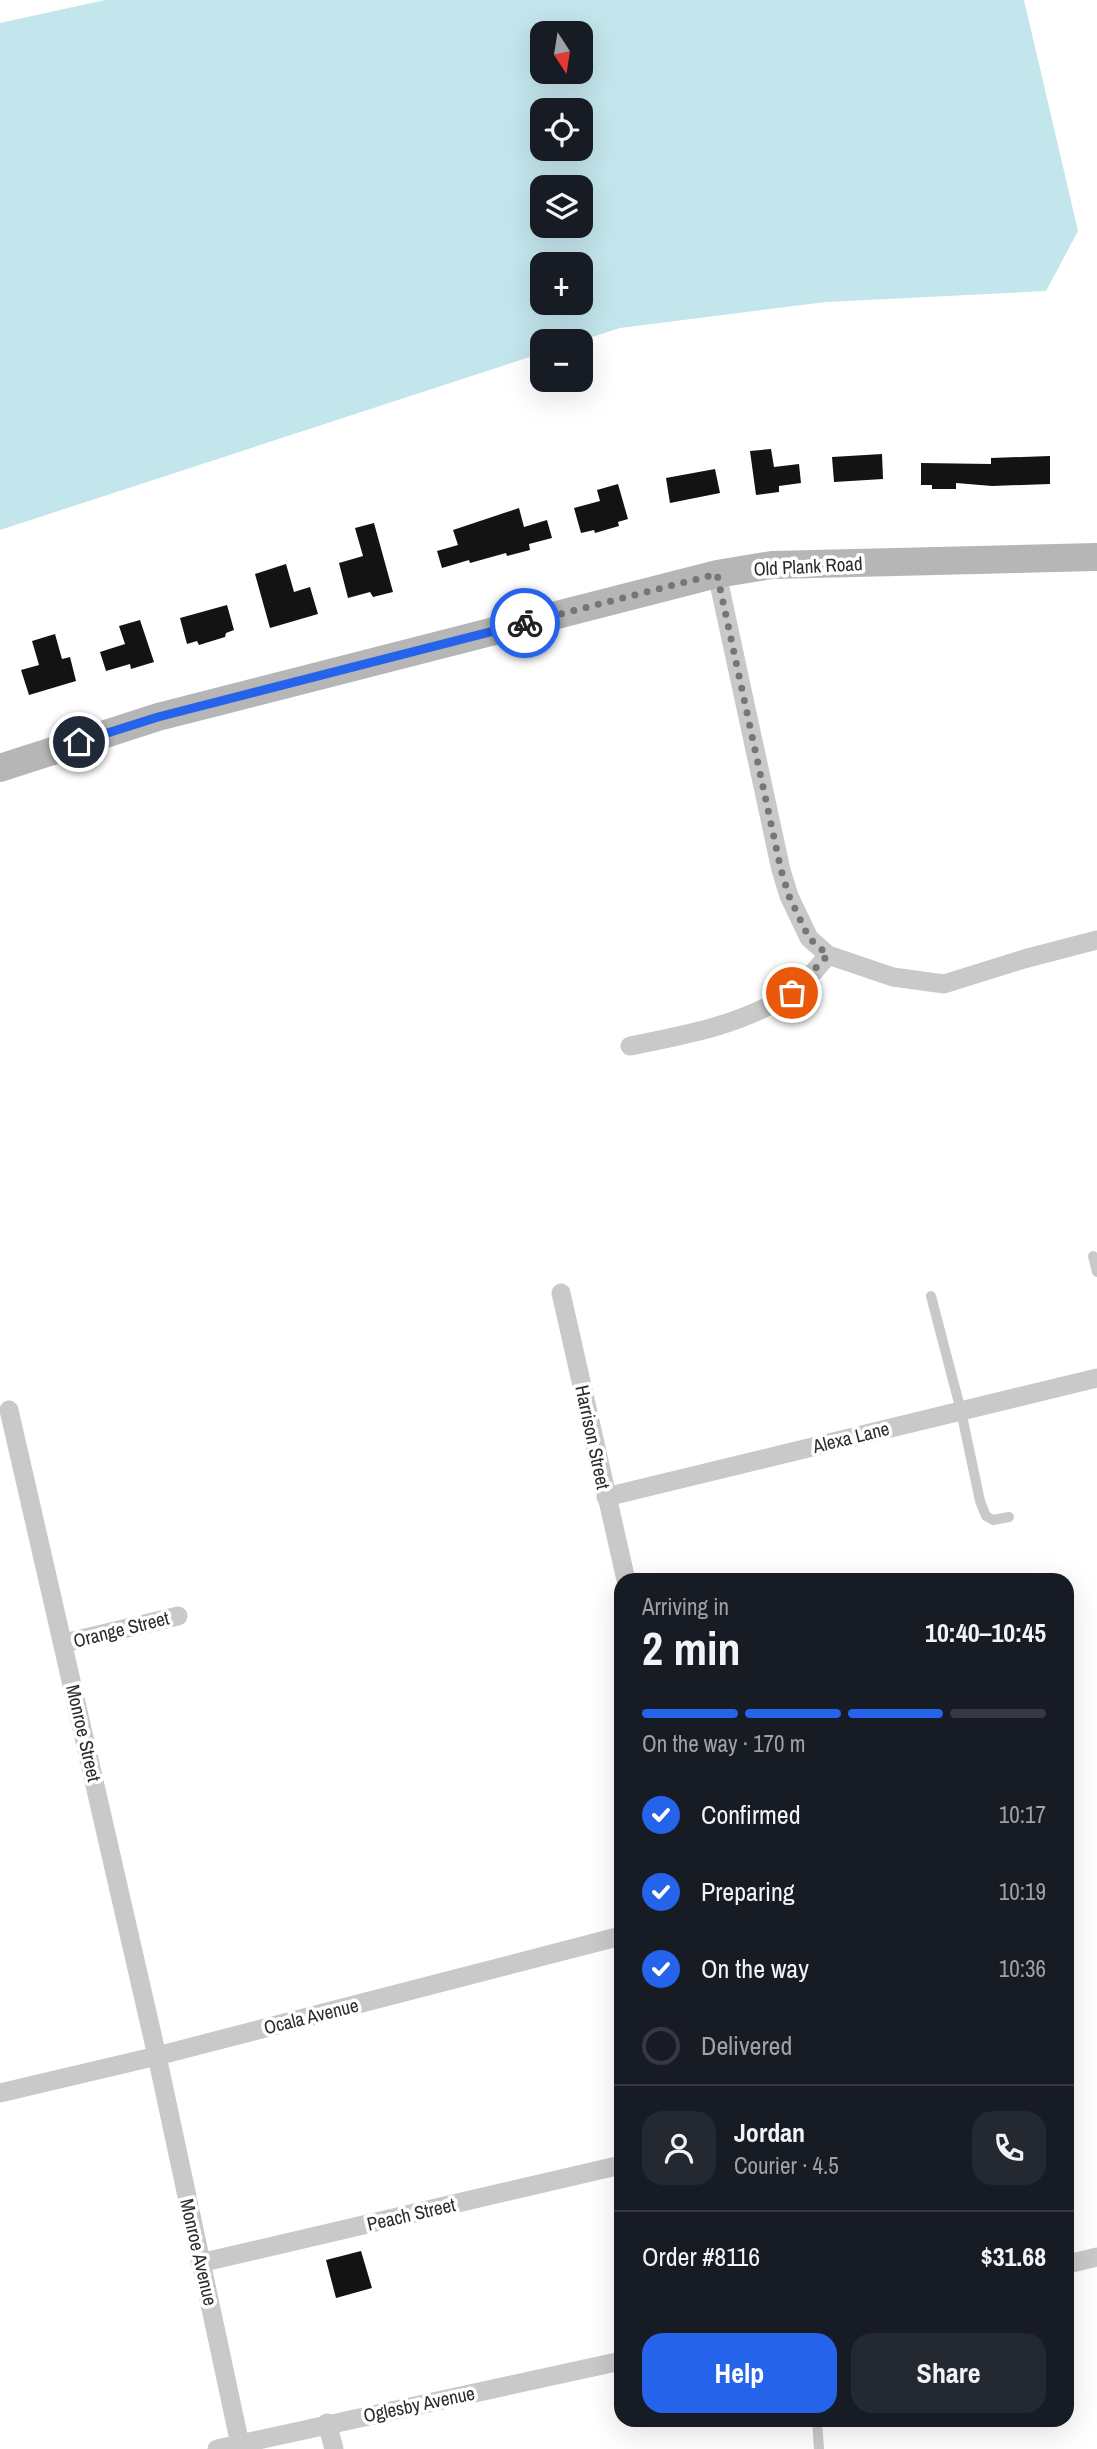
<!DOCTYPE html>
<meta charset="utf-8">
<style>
:root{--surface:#171b24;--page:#242831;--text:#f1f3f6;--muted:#9ea1a6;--line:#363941;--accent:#2563eb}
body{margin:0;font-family:"Archivo Narrow",sans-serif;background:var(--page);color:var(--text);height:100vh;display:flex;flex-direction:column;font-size:26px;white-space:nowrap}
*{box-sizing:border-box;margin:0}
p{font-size:23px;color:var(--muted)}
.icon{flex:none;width:38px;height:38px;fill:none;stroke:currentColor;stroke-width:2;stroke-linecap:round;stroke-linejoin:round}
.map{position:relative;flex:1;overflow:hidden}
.side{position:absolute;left:614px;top:1573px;width:460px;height:854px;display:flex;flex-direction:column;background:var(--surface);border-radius:21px;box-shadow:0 7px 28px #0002}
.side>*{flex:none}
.needle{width:46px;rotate:168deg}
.controls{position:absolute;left:530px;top:21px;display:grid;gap:14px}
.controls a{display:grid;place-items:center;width:63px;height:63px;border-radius:14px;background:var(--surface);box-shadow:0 7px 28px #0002;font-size:35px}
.pin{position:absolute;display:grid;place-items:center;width:60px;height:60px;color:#fff;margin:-30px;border:4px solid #fff;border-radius:50%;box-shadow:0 2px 7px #0007}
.courier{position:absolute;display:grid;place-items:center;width:70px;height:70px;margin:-35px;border:5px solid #2563eb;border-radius:50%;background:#fff;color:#222;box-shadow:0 2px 9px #0007}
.head em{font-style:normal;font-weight:700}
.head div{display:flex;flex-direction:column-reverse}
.head{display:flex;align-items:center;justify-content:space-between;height:119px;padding:0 28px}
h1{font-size:46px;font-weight:700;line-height:52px}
.bar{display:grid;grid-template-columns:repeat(4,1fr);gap:10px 7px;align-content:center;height:84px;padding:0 28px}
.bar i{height:9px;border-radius:5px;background:var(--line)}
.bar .current{background:var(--accent)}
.bar p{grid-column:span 4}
.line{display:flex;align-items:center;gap:18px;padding:0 28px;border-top:2px solid var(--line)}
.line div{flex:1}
.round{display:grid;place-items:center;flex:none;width:74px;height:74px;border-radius:21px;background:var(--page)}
ol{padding:0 28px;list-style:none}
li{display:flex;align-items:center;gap:21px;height:77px}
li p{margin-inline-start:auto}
li .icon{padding:7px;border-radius:50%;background:var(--accent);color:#fff;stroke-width:4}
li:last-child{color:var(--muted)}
li i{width:38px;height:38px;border:4px solid var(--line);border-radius:50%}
.primary-button{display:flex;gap:14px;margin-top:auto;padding:14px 28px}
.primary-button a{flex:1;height:80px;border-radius:21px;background:var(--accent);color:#fff;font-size:28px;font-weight:700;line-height:80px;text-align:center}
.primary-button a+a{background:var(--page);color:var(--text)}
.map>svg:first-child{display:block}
.water{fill:#c3e5ec;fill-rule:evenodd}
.building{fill:#131313}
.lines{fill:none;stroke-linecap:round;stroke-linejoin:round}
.lane{stroke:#c9c9c9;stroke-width:10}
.street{stroke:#c9c9c9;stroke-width:19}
.secondary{stroke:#b6b6b6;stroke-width:28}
.done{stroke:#767676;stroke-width:7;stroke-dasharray:0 12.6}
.route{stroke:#2563eb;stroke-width:9}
.labels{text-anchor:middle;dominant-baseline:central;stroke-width:7;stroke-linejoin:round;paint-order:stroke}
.street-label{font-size:19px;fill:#2c2c2c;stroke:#fff}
</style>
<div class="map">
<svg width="1097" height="2449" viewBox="0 0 1097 2449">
<rect width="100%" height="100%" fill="#fff"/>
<path class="water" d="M105,0H1024L1078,231L1046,291L826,302L620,328L580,341H542V353L0,530V23ZM542,33H581V72H542ZM542,110H581V149H542ZM542,187H581V226H542ZM542,264H581V303H542Z"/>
<g class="building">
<polygon points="771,449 774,467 799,464 801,483 779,486 779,492 756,495 750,451"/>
<polygon points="882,454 883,479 834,482 832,457"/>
<polygon points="1050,456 1050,484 992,486 956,483 956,489 932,489 932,485 921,485 921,463 991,464 991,458"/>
<polygon points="715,469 720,493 670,503 666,478"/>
<polygon points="618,484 628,519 618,522 619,526 595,533 594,530 581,533 574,508 600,501 597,490"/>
<polygon points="519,508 524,527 547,520 552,538 529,544 530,550 507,556 506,553 470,563 469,560 442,568 437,551 458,545 453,530"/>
<polygon points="374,523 393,592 373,597 370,592 348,598 339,563 363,556 355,528"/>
<polygon points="286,564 294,592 310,587 318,614 270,628 255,574"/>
<polygon points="227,605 234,630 226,633 225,637 199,645 197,641 187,644 180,618"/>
<polygon points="140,620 154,662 131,669 130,664 106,671 100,652 125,644 119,626"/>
<polygon points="55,634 62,659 70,657 76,681 29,695 21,670 39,665 32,641"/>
<polygon points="361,2251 372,2288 336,2298 326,2260"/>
</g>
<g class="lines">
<g class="lane">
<polyline points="1093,1256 1097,1272"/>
<polyline points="931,1296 961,1411 980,1501 986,1516 993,1520 1009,1517"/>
<polyline points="817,2420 819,2449"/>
</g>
<g class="street">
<polyline points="717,574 781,870 789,896 809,938 828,955 893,977 944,984 1024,959 1097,940"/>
<path d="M630,1046C686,1035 741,1025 790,994C804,985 817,968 828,955"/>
<polyline points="561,1293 626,1580"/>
<polyline points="9,1410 157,2056 241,2449"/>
<polyline points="606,1497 1097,1378"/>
<polyline points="64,1643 178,1616"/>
<polyline points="0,2093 157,2056 621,1936"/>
<polyline points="200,2263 621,2165"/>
<polyline points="1068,2264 1097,2257"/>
<polyline points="327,2423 334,2449"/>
<polyline points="217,2449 621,2361"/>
</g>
<polyline class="secondary" points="0,768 158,717 717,574 772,565 1097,557"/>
</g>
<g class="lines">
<polyline class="done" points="525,623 717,574 781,870 789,896 809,938 828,955 792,993"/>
<polyline class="route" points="79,742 158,717 525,623"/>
</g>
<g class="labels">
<g class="street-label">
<text transform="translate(808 566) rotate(-3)">Old Plank Road</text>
<text transform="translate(593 1437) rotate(78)">Harrison Street</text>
<text transform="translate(851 1437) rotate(-14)">Alexa Lane</text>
<text transform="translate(121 1629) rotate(-14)">Orange Street</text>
<text transform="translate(84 1733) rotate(77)">Monroe Street</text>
<text transform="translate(311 2016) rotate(-14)">Ocala Avenue</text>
<text transform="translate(411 2214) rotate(-13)">Peach Street</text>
<text transform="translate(199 2252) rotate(77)">Monroe Avenue</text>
<text transform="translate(419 2404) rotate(-12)">Oglesby Avenue</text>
</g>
</g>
</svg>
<div class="controls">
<a><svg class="needle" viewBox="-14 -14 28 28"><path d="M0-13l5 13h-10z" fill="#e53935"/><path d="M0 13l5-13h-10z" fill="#9ea1a6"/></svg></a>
<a><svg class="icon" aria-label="locate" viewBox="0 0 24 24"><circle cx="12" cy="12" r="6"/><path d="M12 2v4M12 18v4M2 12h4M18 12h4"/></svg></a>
<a><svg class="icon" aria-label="layers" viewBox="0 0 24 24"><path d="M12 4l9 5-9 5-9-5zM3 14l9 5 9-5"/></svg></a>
<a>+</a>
<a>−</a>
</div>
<div class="pin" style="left:792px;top:993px;background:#ea580c"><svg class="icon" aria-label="bag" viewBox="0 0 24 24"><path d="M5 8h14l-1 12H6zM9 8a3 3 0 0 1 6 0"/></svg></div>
<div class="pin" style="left:79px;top:742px;background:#1f2937"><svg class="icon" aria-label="home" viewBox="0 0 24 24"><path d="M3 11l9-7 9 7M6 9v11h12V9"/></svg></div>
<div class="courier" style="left:525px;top:623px"><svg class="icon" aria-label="bike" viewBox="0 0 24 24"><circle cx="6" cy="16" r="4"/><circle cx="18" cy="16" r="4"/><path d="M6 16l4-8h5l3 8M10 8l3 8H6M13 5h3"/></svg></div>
<section class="side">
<div class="head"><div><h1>2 min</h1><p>Arriving in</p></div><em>10:40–10:45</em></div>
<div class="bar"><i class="current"></i><i class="current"></i><i class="current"></i><i></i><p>On the way · 170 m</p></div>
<ol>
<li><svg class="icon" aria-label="check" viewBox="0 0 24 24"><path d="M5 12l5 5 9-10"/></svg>Confirmed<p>10:17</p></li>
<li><svg class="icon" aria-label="check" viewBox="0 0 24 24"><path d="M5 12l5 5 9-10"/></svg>Preparing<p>10:19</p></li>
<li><svg class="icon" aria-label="check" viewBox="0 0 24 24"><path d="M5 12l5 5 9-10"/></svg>On the way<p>10:36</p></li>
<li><i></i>Delivered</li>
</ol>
<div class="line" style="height:126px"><a class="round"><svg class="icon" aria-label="person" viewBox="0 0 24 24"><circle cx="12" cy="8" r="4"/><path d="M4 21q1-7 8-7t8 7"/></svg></a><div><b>Jordan</b><p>Courier · 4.5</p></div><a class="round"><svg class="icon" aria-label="phone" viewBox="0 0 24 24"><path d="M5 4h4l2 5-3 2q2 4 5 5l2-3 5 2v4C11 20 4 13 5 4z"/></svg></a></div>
<div class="line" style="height:91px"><div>Order #8116</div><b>$31.68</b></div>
<div class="primary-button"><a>Help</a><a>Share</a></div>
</section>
</div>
